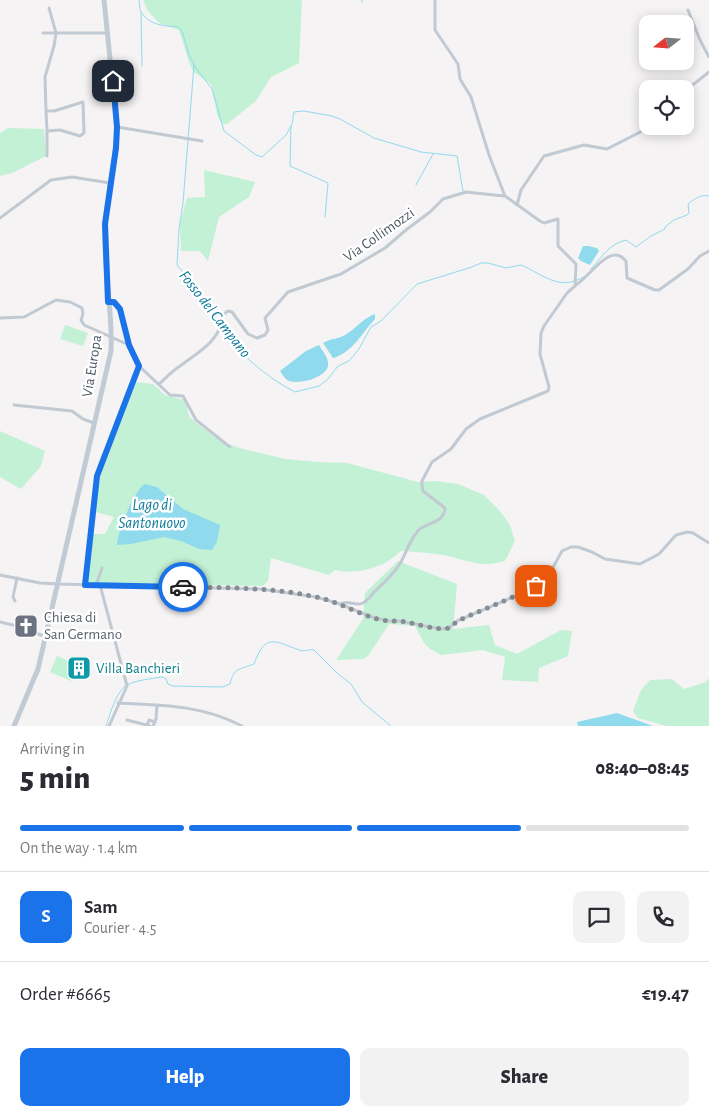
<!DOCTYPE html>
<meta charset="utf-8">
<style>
:root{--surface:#fff;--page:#f2f2f3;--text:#2b2b33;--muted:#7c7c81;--line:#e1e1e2;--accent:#1a73e8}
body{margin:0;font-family:"Alegreya Sans",sans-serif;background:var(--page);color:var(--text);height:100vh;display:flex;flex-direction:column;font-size:19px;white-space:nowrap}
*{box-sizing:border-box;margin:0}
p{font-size:16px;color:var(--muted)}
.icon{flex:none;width:28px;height:28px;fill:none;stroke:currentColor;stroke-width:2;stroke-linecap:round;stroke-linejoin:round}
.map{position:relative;height:726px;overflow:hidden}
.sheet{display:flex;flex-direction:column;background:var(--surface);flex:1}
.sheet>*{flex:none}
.needle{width:32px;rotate:253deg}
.tools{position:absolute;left:639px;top:15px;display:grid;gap:10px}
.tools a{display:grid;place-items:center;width:55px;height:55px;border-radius:10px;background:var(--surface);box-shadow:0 2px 12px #0003;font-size:25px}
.pin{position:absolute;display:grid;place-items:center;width:42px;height:42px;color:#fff;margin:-21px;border-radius:10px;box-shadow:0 2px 8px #0006}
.courier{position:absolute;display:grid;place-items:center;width:50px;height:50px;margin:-25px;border:4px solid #1a73e8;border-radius:50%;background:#fff;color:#222;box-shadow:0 1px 6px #0007}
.head em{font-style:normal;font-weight:800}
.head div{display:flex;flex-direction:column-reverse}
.head{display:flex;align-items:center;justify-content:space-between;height:85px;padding:0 20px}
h1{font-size:32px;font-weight:800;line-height:38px}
.bar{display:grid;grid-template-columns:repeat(4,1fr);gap:8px 5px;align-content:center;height:60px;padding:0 20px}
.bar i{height:6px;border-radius:4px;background:var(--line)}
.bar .on{background:var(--accent)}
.bar p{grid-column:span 4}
.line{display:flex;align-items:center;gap:12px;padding:0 20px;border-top:1px solid var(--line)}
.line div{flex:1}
.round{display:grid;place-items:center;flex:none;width:52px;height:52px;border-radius:10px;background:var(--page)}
.primary-button{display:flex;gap:10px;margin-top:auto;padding:10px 20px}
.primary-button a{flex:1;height:58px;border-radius:10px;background:var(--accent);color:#fff;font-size:20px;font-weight:800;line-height:58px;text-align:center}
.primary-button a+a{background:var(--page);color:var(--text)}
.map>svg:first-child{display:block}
.green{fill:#c3f1d5}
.water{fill:#90daee}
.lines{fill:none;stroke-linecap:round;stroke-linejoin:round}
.stream{stroke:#90daee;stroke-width:1}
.minor{stroke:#c1cad2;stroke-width:3}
.secondary{stroke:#c1cbd6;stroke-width:5}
.done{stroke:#868d94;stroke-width:5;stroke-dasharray:0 9}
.route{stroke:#1a73e8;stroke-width:6}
.labels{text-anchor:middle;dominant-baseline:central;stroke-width:5;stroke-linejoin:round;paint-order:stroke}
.street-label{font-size:15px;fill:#4a5661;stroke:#fff}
.worship-label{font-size:15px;fill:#5b616d;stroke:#fff;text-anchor:start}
.culture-label{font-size:15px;fill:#0d838f;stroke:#fff;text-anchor:start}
.water-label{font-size:16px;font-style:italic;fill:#0c7c9b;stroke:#fff}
</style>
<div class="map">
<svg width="709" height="726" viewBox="0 0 709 726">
<rect width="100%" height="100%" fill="#f5f3f3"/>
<g class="green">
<polygon points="143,0 302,0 299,63 271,77 256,101 227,124 223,124 218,118 211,84 194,72 190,65 179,30 159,23 148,11"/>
<polygon points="8,128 44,129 46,156 12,173 0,176 0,133"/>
<polygon points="204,170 255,182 249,197 219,217 208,261 200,251 181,251 180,223 187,198 205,197"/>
<polygon points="65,325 88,333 83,346 60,339"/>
<path d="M135,382L153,384L165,395L185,400L189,416L197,424L222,442L243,449L285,459L318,462L347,463L418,482L435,481L458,484L484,495L499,510L510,525L515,541L505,561C482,568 469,561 448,556C432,553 417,552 401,551C383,568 359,575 335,570L329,575L271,558L268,581L263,586L87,583L93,534H105L114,517L95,512L99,477Z"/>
<polygon points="0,431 45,451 41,466 21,489 0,477"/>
<polygon points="398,561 457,584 453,629 489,625 495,645 517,654 561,630 572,631 568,656 539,668 538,682 502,680 505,657 483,650 441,655 430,649 424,643 415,626 389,624 368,656 363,659 336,660 363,619 365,593"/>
<polygon points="57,656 78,665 71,681 50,672"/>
<polygon points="709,678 709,726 666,726 638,718 633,711 641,690 650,680 672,679 684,689 706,682"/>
</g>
<g class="water">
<polygon points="583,246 588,246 597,248 599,251 590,265 581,261 578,258"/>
<path d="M375,314V319C362,333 352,353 333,358L323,343C331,338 339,339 345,335C356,329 363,318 375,314Z"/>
<path d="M319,345C322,350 327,356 328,362C331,377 298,386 287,380C285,378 282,374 280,371L306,351Z"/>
<path d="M145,484L157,487L183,509L220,525L217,542L212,550L199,549L181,541L164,537L131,544L117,545C117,533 135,488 145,484Z"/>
<polygon points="617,713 653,726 578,726 577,722"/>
</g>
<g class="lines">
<g class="stream">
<polyline points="139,0 140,9"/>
<polyline points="362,0 362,2"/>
<path d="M140,10C147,25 164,26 178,27L182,31L189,55L196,68L212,89L224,131L256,155L262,157L286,135L292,124L294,112L304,111L332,116L340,119L374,138L421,152L457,156L463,191"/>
<polyline points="141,13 142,66"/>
<polyline points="194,65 183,203 179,229 177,265 188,278 197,295 220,325"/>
<polyline points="291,126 290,166 328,183 325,217"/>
<polyline points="416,185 433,154"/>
<path d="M591,269C602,257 609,244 626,240L636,247L651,236L665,229V227L674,220L687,215L689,213L688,204C694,199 701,194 709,196"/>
<path d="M222,328C240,355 266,377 295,392L319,386L328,379L338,366L349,361L359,349L371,327L381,321L417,284L472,267L481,263H488L506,268L521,265C542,274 560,292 583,277"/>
<path d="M106,726C110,714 115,696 124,687C130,681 154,678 163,677L166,679L168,684L173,686L222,687L230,684C234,667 239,670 254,664C265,634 273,640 299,650C304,652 309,649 314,650L337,673L351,684L362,702L391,726"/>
</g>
<g class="minor">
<polyline points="688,10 700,40 709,57"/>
<polyline points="43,33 107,33"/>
<polyline points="685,91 709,72"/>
<polyline points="46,111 47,131 60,130 80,136 84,133 83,102 54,111 46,111 45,77 54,46 56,33 49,8"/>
<polyline points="117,127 202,141"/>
<polyline points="47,131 47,156"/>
<polyline points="517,205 521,190 544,156 584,145 607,149 652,126"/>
<polyline points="0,218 51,180 72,177 110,183"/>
<path d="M576,285C587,278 603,255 615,255C620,254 623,258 626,261L627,278L655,290H659L688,269L700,256L709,251"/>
<polyline points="109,302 114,302 120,309 129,345 139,366 170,395 183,396 196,420 230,447"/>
<polyline points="0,318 24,317 56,300 70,302 82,308 83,314 81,320 84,325 129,345"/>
<path d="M159,384C166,378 172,371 180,366C200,351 220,341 224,314L228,311L232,312L248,334L257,338L265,335L268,330L265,318L288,292L341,274L385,248L406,230L430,212L443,199L466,192L504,196"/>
<polyline points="14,405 72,411 83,419 94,423"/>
<polyline points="0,575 40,583 58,584 260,589 316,597 340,604 372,617 389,621 400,621 441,629 449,628 457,621 527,591 546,580 562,551 571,547 578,547 592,552 605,559 640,564 659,554 676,535 687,532 693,533 709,543"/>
<polyline points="85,585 97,476 139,366"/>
<polyline points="96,585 102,568"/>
<polyline points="100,585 127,686 109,726"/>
<polyline points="15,601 13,597 17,578"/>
<path d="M340,604C348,599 355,607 363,603C367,601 371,596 374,592C384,583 396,572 402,560C407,550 410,541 417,532C425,521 444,525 445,508L423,491L422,486V481L432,462L451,449L466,429L480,419L548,391L549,387L540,354L541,333L544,326L567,293L575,286L576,264L558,246V219L544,223L540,221L505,196L489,155L471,97L460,79L458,64L435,30V0"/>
<polyline points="0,622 21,627 46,637"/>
<path d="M118,703C162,705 202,705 242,726"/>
<polyline points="127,720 150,726"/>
<polyline points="147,725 149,720 155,722"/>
<polyline points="153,726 156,719 157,705"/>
</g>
<path class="secondary" d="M14,726L38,669L111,351C113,310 103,268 105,226C107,193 116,160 117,127L104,0"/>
</g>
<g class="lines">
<path class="done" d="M183,587C228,588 273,587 316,597C337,601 356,613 377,619C387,622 396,620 407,622C416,624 439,631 448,628C451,627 454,624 457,621L527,591L536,586"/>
<polyline class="route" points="113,81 117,127 116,148 105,224 108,302 114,302 120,309 129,345 139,366 97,476 85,585 183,587"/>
</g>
<defs>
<g id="church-square" transform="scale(1.25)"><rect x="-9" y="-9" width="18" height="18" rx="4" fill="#6b7280" stroke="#fff"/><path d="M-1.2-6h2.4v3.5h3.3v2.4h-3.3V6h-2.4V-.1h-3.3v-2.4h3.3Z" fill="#fff"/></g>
<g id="building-square" transform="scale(1.25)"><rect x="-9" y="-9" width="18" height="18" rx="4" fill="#0f9aa8" stroke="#fff"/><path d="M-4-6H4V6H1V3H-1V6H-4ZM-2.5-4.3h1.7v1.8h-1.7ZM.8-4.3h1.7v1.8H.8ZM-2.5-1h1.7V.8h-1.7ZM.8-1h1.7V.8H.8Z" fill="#fff"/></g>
</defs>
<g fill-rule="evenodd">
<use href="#church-square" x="26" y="626"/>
<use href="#building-square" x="79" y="668"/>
</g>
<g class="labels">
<g class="street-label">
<text transform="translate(379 235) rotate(-35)">Via Collimozzi</text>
<text transform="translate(92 366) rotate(-81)">Via Europa</text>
</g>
<g class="worship-label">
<text x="44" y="617">Chiesa di<tspan x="44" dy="17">San Germano</tspan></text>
</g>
<g class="culture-label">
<text x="96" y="668">Villa Banchieri</text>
</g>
<g class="water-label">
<text transform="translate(215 314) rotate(52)">Fosso del Campano</text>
<text x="152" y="505">Lago di<tspan x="152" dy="18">Santonuovo</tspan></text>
</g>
</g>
</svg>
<div class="tools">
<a><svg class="needle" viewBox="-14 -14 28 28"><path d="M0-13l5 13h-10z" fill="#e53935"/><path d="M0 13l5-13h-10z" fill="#7c7c81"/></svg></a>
<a><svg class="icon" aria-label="locate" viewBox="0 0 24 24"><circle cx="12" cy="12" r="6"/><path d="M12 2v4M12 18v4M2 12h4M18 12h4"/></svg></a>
</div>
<div class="pin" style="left:536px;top:586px;background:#ea580c"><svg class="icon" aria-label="bag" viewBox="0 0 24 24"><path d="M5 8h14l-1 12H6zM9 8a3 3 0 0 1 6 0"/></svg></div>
<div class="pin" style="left:113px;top:81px;background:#1f2937"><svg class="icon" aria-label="home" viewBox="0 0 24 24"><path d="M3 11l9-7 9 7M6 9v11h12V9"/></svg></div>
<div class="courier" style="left:183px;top:587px"><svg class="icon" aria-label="car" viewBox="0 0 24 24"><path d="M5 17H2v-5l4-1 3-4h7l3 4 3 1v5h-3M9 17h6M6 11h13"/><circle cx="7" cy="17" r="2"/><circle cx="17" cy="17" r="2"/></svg></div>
</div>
<section class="sheet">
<div class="head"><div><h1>5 min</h1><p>Arriving in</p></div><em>08:40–08:45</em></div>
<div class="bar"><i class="on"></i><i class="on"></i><i class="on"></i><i></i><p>On the way · 1.4 km</p></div>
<div class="line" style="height:90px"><b class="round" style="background:var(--accent);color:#fff">S</b><div><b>Sam</b><p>Courier · 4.5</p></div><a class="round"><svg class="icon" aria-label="chat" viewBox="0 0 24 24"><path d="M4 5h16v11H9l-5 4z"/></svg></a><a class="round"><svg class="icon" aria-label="phone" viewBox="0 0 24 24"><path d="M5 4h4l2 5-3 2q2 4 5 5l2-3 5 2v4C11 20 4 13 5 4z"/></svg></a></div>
<div class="line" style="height:65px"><div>Order #6665</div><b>€19.47</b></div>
<div class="primary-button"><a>Help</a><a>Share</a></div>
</section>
